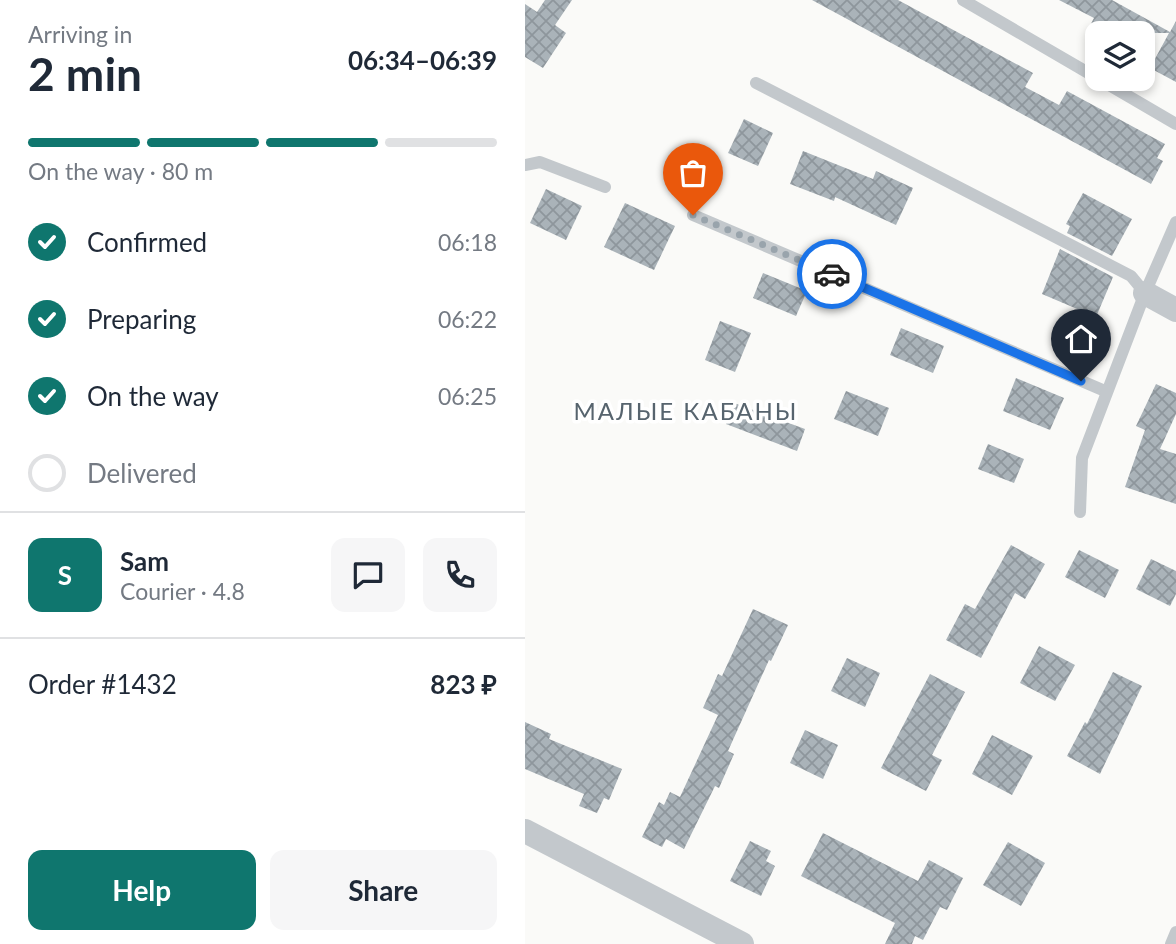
<!DOCTYPE html>
<meta charset="utf-8">
<style>
:root{--surface:#fff;--page:#f6f6f7;--text:#1f2937;--muted:#747a83;--line:#e0e1e3;--accent:#0f766e}
body{margin:0;font-family:Lato,sans-serif;background:var(--page);color:var(--text);height:100vh;display:flex;flex-direction:column;font-size:26px;white-space:nowrap}
*{box-sizing:border-box;margin:0}
p{font-size:23px;color:var(--muted)}
.icon{flex:none;width:38px;height:38px;fill:none;stroke:currentColor;stroke-width:2;stroke-linecap:round;stroke-linejoin:round}
.map{position:relative;flex:1;overflow:hidden}
.panel{display:flex;flex-direction:column;background:var(--surface);width:525px}
.panel>*{flex:none}
.buttons{position:absolute;left:560px;top:21px;display:grid;gap:14px}
.buttons a{display:grid;place-items:center;width:70px;height:70px;border-radius:14px;background:var(--surface);box-shadow:0 4px 10px #0003;font-size:35px}
.pin{position:absolute;display:grid;place-items:center;width:60px;height:60px;color:#fff;margin:-72px -30px;border-radius:50% 50% 50% 0;rotate:-45deg;box-shadow:0 0 7px #0007}
.pin .icon{rotate:45deg}
.courier{position:absolute;display:grid;place-items:center;width:70px;height:70px;margin:-35px;border:5px solid #1a73e8;border-radius:50%;background:#fff;color:#222;box-shadow:0 2px 9px #0007}
.overview em{font-style:normal;font-weight:700}
.overview div{display:flex;flex-direction:column-reverse}
.overview{display:flex;align-items:center;justify-content:space-between;height:119px;padding:0 28px}
h1{font-size:46px;font-weight:700;line-height:52px}
.bar{display:grid;grid-template-columns:repeat(4,1fr);gap:10px 7px;align-content:center;height:84px;padding:0 28px}
.bar i{height:9px;border-radius:5px;background:var(--line)}
.bar .current{background:var(--accent)}
.bar p{grid-column:span 4}
.line{display:flex;align-items:center;gap:18px;padding:0 28px;border-top:2px solid var(--line)}
.line div{flex:1}
.round{display:grid;place-items:center;flex:none;width:74px;height:74px;border-radius:14px;background:var(--page)}
ol{padding:0 28px;list-style:none}
li{display:flex;align-items:center;gap:21px;height:77px}
li p{margin-inline-start:auto}
li .icon{padding:7px;border-radius:50%;background:var(--accent);color:#fff;stroke-width:4}
li:last-child{color:var(--muted)}
li i{width:38px;height:38px;border:4px solid var(--line);border-radius:50%}
.primary-button{display:flex;gap:14px;margin-top:auto;padding:14px 28px}
.primary-button a{flex:1;height:80px;border-radius:14px;background:var(--accent);color:#fff;font-size:28px;font-weight:700;line-height:80px;text-align:center}
.primary-button a+a{background:var(--page);color:var(--text)}
main{display:flex;flex:1;min-height:0}
.map>svg:first-child{display:block}
.building{fill:url(#building-cross-hatch)}
.lines{fill:none;stroke-linecap:round;stroke-linejoin:round}
.service{stroke:#c3c8cc;stroke-width:12}
.minor{stroke:#c3c8cc;stroke-width:24}
.done{stroke:#99a4ac;stroke-width:7;stroke-dasharray:0 12.6}
.route{stroke:#1a73e8;stroke-width:9}
.labels{text-anchor:middle;dominant-baseline:central;stroke-width:7;stroke-linejoin:round;paint-order:stroke}
.quarter-label{font-size:24px;letter-spacing:2px;fill:#57646e;stroke:#fff}
</style>
<main>
<section class="panel">
<div class="overview"><div><h1>2 min</h1><p>Arriving in</p></div><em>06:34–06:39</em></div>
<div class="bar"><i class="current"></i><i class="current"></i><i class="current"></i><i></i><p>On the way · 80 m</p></div>
<ol>
<li><svg class="icon" aria-label="check" viewBox="0 0 24 24"><path d="M5 12l5 5 9-10"/></svg>Confirmed<p>06:18</p></li>
<li><svg class="icon" aria-label="check" viewBox="0 0 24 24"><path d="M5 12l5 5 9-10"/></svg>Preparing<p>06:22</p></li>
<li><svg class="icon" aria-label="check" viewBox="0 0 24 24"><path d="M5 12l5 5 9-10"/></svg>On the way<p>06:25</p></li>
<li><i></i>Delivered</li>
</ol>
<div class="line" style="height:126px"><b class="round" style="background:var(--accent);color:#fff">S</b><div><b>Sam</b><p>Courier · 4.8</p></div><a class="round"><svg class="icon" aria-label="chat" viewBox="0 0 24 24"><path d="M4 5h16v11H9l-5 4z"/></svg></a><a class="round"><svg class="icon" aria-label="phone" viewBox="0 0 24 24"><path d="M5 4h4l2 5-3 2q2 4 5 5l2-3 5 2v4C11 20 4 13 5 4z"/></svg></a></div>
<div class="line" style="height:91px"><div>Order #1432</div><b>823 ₽</b></div>
<div class="primary-button"><a>Help</a><a>Share</a></div>
</section>
<div class="map">
<svg width="651" height="944" viewBox="0 0 651 944">
<defs>
<pattern id="building-cross-hatch" width="8" height="8" patternUnits="userSpaceOnUse" patternTransform="scale(1.75)"><rect width="8" height="8" fill="#aab3b9"/><path d="M0 0l8 8M0 8l8-8" fill="none" stroke="#8e969c"/></pattern>
</defs>
<rect width="100%" height="100%" fill="#fafaf8"/>
<g class="building">
<polygon points="20,0 47,0 30,25 41,33 18,68 0,57 0,4 12,12"/>
<polygon points="287,0 373,0 508,73 500,87 534,105 542,91 640,144 632,158 638,161 626,184"/>
<polygon points="534,0 587,0 645,32 651,21 651,82 625,68 644,33 561,33 569,18"/>
<polygon points="219,119 248,133 233,166 203,153"/>
<polygon points="278,151 348,179 351,171 388,188 371,225 310,197 309,201 265,184"/>
<polygon points="21,189 57,206 41,240 5,223"/>
<polygon points="558,193 607,219 587,256 542,233 545,226 541,224"/>
<polygon points="100,203 150,226 129,270 79,247"/>
<polygon points="535,249 588,277 571,317 517,294"/>
<polygon points="238,273 282,291 271,316 228,298"/>
<polygon points="195,321 226,333 210,372 180,360"/>
<polygon points="376,328 419,346 408,373 365,355"/>
<polygon points="491,378 539,398 525,430 478,411"/>
<polygon points="631,384 651,393 651,414 635,449 651,454 651,504 600,487 620,430 611,426"/>
<polygon points="321,391 364,408 353,436 309,419"/>
<polygon points="209,403 280,429 272,451 201,424"/>
<polygon points="463,444 499,459 489,483 453,469"/>
<polygon points="486,545 520,564 500,599 490,593 456,658 421,640 440,604 450,609"/>
<polygon points="554,550 594,570 580,598 540,577"/>
<polygon points="626,559 651,571 651,594 645,606 611,589"/>
<polygon points="228,609 263,625 246,661 244,660 203,751 209,754 194,788 190,786 159,849 141,839 137,847 117,837 134,802 139,805 145,792 155,797 193,715 178,708 193,674 197,676"/>
<polygon points="514,646 550,665 530,701 495,683"/>
<polygon points="322,658 355,673 340,707 306,691"/>
<polygon points="588,672 617,686 575,774 542,756 560,722 562,724"/>
<polygon points="405,674 440,692 407,755 417,760 401,791 356,768"/>
<polygon points="0,722 26,734 24,739 97,769 84,800 79,798 72,813 54,806 59,794 0,769"/>
<polygon points="280,730 313,745 298,779 265,763"/>
<polygon points="467,735 508,756 487,795 447,774"/>
<polygon points="298,833 393,881 404,860 438,878 422,910 415,907 398,940 390,936 387,944 360,944 370,923 276,876"/>
<polygon points="225,841 246,851 241,861 250,866 236,896 205,881"/>
<polygon points="483,842 520,863 496,906 458,885"/>
</g>
<g class="lines">
<g class="service">
<polyline points="438,0 572,78"/>
<polyline points="574,79 651,124"/>
<polyline points="231,83 606,276 620,293"/>
<polyline points="0,165 15,162 80,187"/>
<polyline points="168,215 580,391"/>
<polyline points="555,512 557,458 620,293 651,222"/>
<polyline points="646,944 651,932"/>
</g>
<g class="minor">
<polyline points="620,293 651,310"/>
<polyline points="0,831 217,944"/>
</g>
</g>
<g class="lines">
<polyline class="done" points="168,215 307,274"/>
<polyline class="route" points="307,274 556,381"/>
</g>
<g class="labels">
<g class="quarter-label">
<text x="161" y="410">МАЛЫЕ КАБАНЫ</text>
</g>
</g>
</svg>
<div class="buttons">
<a><svg class="icon" aria-label="layers" viewBox="0 0 24 24"><path d="M12 4l9 5-9 5-9-5zM3 14l9 5 9-5"/></svg></a>
</div>
<div class="pin" style="left:168px;top:215px;background:#ea580c"><svg class="icon" aria-label="bag" viewBox="0 0 24 24"><path d="M5 8h14l-1 12H6zM9 8a3 3 0 0 1 6 0"/></svg></div>
<div class="pin" style="left:556px;top:381px;background:#1f2937"><svg class="icon" aria-label="home" viewBox="0 0 24 24"><path d="M3 11l9-7 9 7M6 9v11h12V9"/></svg></div>
<div class="courier" style="left:307px;top:274px"><svg class="icon" aria-label="car" viewBox="0 0 24 24"><path d="M5 17H2v-5l4-1 3-4h7l3 4 3 1v5h-3M9 17h6M6 11h13"/><circle cx="7" cy="17" r="2"/><circle cx="17" cy="17" r="2"/></svg></div>
</div>
</main>
